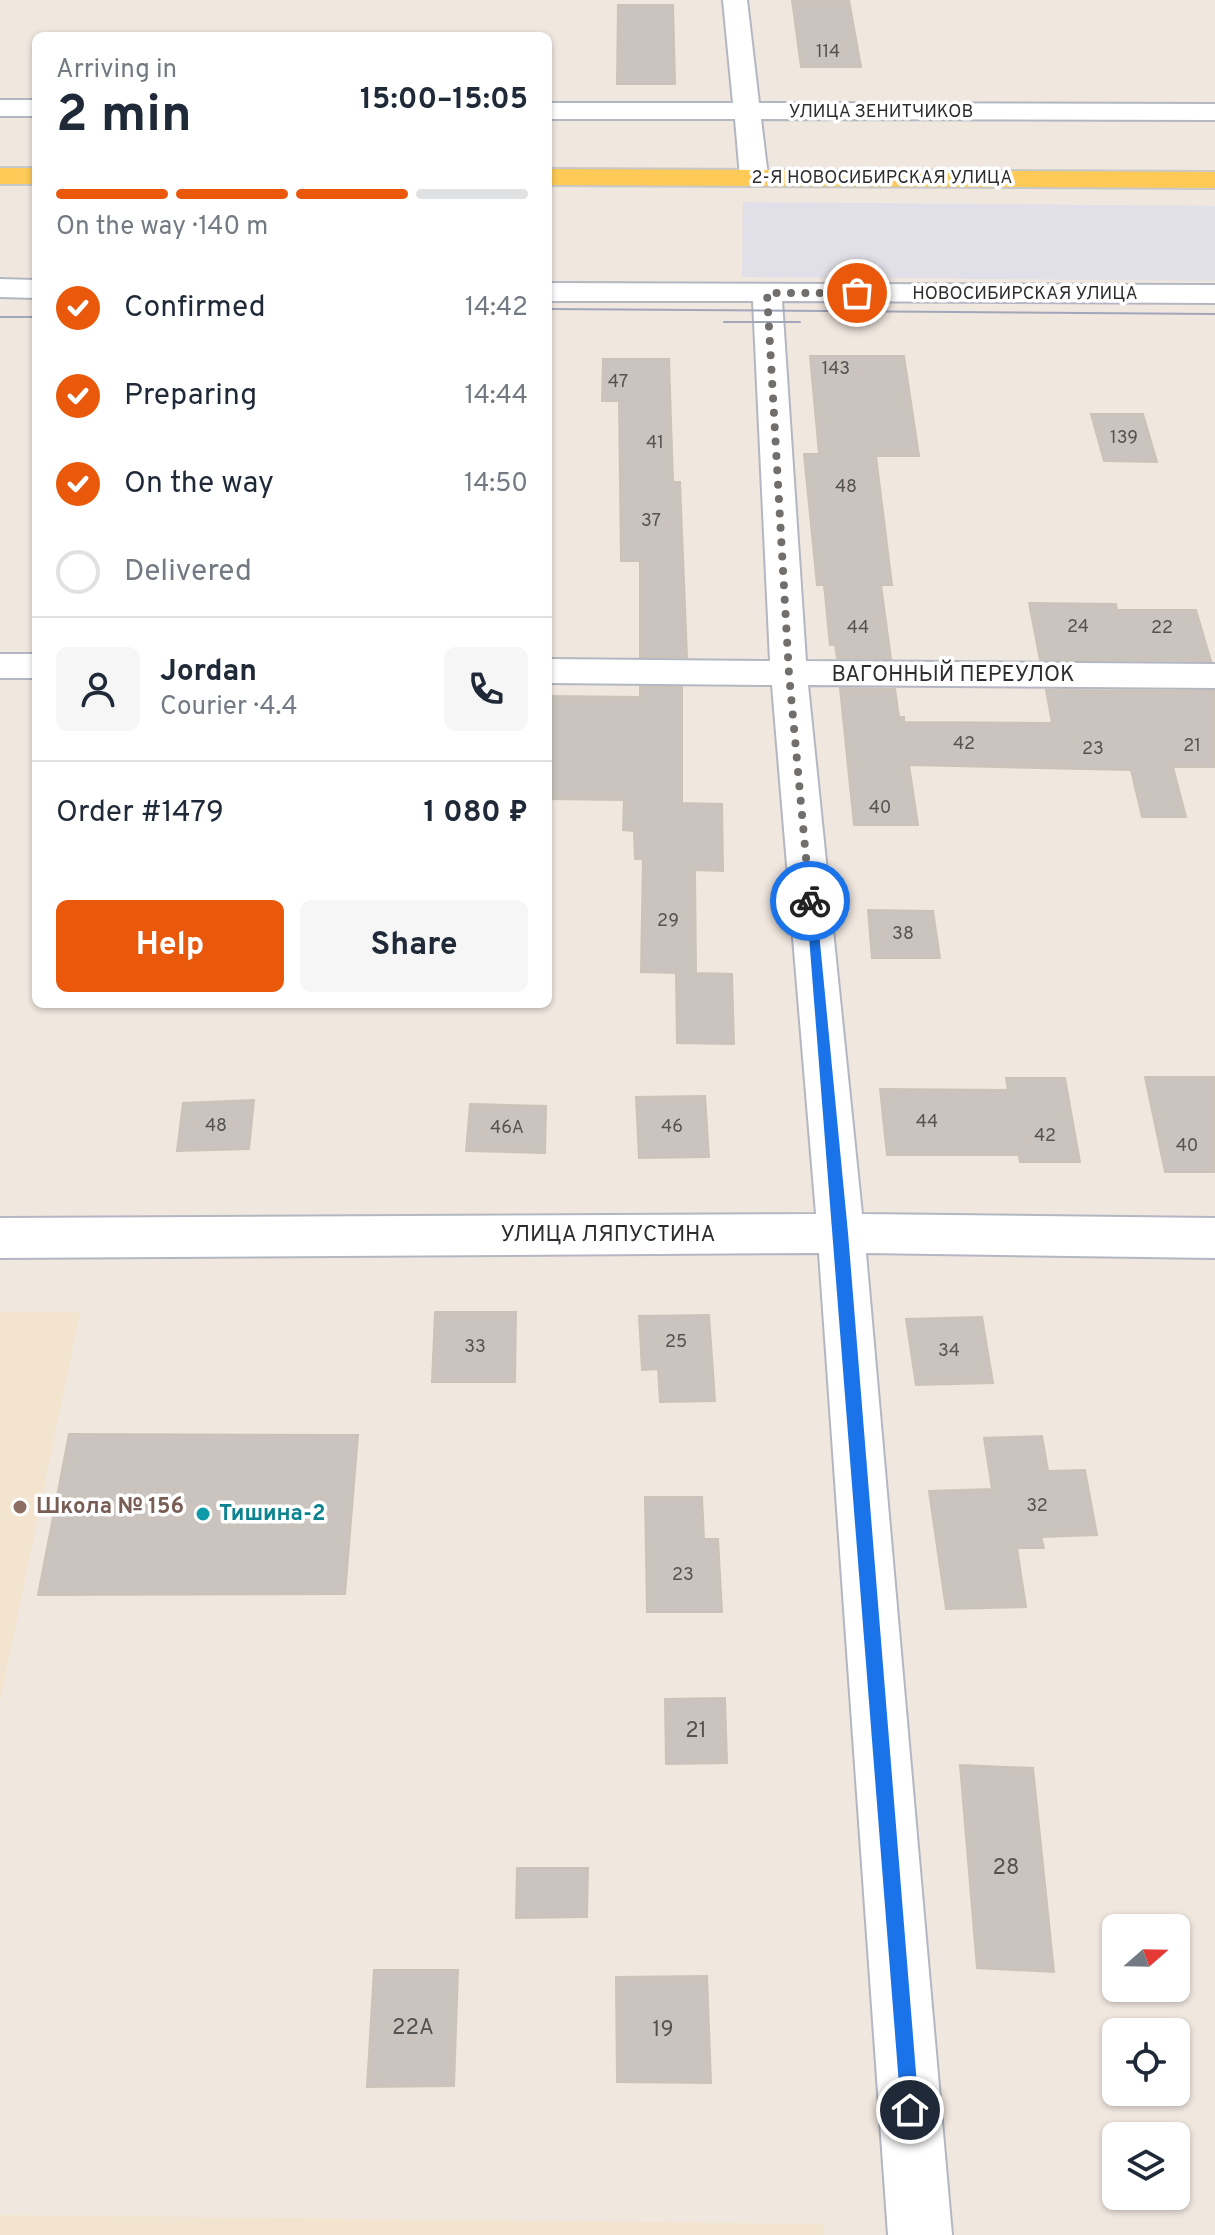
<!DOCTYPE html>
<meta charset="utf-8">
<style>
:root{--surface:#fff;--page:#f6f6f7;--text:#1f2937;--muted:#747a83;--line:#e0e1e3;--accent:#ea580c}
body{margin:0;font-family:Overpass,sans-serif;background:var(--page);color:var(--text);height:100vh;display:flex;flex-direction:column;font-size:30px;white-space:nowrap}
*{box-sizing:border-box;margin:0}
p{font-size:26px;color:var(--muted)}
.icon{flex:none;width:44px;height:44px;fill:none;stroke:currentColor;stroke-width:2;stroke-linecap:round;stroke-linejoin:round}
.map{position:relative;flex:1;overflow:hidden}
.side{position:absolute;left:32px;top:32px;width:520px;height:976px;display:flex;flex-direction:column;background:var(--surface);border-radius:12px;box-shadow:0 2px 6px #0004}
.side>*{flex:none}
.needle{width:52px;rotate:70deg}
.controls{position:absolute;left:1102px;top:1914px;display:grid;gap:16px}
.controls a{display:grid;place-items:center;width:88px;height:88px;border-radius:12px;background:var(--surface);box-shadow:0 2px 6px #0004;font-size:40px}
.pin{position:absolute;display:grid;place-items:center;width:68px;height:68px;color:#fff;margin:-34px;border:4px solid #fff;border-radius:50%;box-shadow:0 2px 8px #0007}
.courier{position:absolute;display:grid;place-items:center;width:80px;height:80px;margin:-40px;border:6px solid #1a73e8;border-radius:50%;background:#fff;color:#222;box-shadow:0 2px 10px #0007}
.headline em{font-style:normal;font-weight:700}
.headline div{display:flex;flex-direction:column-reverse}
.headline{display:flex;align-items:center;justify-content:space-between;height:136px;padding:0 24px}
h1{font-size:52px;font-weight:700;line-height:60px}
.bar{display:grid;grid-template-columns:repeat(4,1fr);gap:12px 8px;align-content:center;height:96px;padding:0 24px}
.bar i{height:10px;border-radius:6px;background:var(--line)}
.bar .current{background:var(--accent)}
.bar p{grid-column:span 4}
.line{display:flex;align-items:center;gap:20px;padding:0 24px;border-top:2px solid var(--line)}
.line div{flex:1}
.round{display:grid;place-items:center;flex:none;width:84px;height:84px;border-radius:12px;background:var(--page)}
ol{padding:0 24px;list-style:none}
li{display:flex;align-items:center;gap:24px;height:88px}
li p{margin-inline-start:auto}
li .icon{padding:8px;border-radius:50%;background:var(--accent);color:#fff;stroke-width:4}
li:last-child{color:var(--muted)}
li i{width:44px;height:44px;border:4px solid var(--line);border-radius:50%}
.primary-button{display:flex;gap:16px;margin-top:auto;padding:16px 24px}
.primary-button a{flex:1;height:92px;border-radius:12px;background:var(--accent);color:#fff;font-size:32px;font-weight:700;line-height:92px;text-align:center}
.primary-button a+a{background:var(--page);color:var(--text)}
.map>svg:first-child{display:block}
.industrial{fill:#e1e0e8}
.education{fill:#f2e4ce}
.building{fill:#cbc4be;stroke:#ccc3b8;stroke-width:2}
.lines{fill:none;stroke-linecap:round;stroke-linejoin:round}
.street-casing{stroke:#b3b7c2;stroke-width:4}
.primary-casing{stroke:#c8c8c8;stroke-width:4}
.street{fill:#fff;fill-rule:evenodd}
.primary{fill:#fdca57;fill-rule:evenodd}
.tram{stroke:#a1a6b9;stroke-width:2}
.route{fill:#1a73e8}
.done{stroke:#716e6b;stroke-width:8;stroke-dasharray:0 14.4}
.education-dot{fill:#8d6e63;stroke:#fff;stroke-width:3}
.culture-dot{fill:#0f9aa8;stroke:#fff;stroke-width:3}
.labels{text-anchor:middle;dominant-baseline:central;stroke-width:7;stroke-linejoin:round;paint-order:stroke}
.number-label{font-size:18px;fill:#545351}
.far-street-label{font-size:18px;fill:#2d2d2d;stroke:#fff}
.street-label{font-size:22px;fill:#2d2d2d;stroke:#fff}
.education-label{font-size:22px;font-weight:bold;fill:#785e54;stroke:#fff;text-anchor:start}
.culture-label{font-size:22px;font-weight:bold;fill:#0d838f;stroke:#fff;text-anchor:start}
.near-number-label{font-size:22px;fill:#545351}
</style>
<div class="map">
<svg width="1215" height="2235" viewBox="0 0 1215 2235">
<rect width="100%" height="100%" fill="#f0e7df"/>
<polygon class="industrial" points="743,202 1215,206 1215,281 742,277"/>
<g class="education">
<polygon points="0,1312 80,1312 0,1701"/>
<polygon points="0,2215 823,2224 824,2235 0,2235"/>
</g>
<g class="building">
<polygon points="792,0 849,0 861,67 801,67"/>
<polygon points="618,5 673,5 675,84 617,84"/>
<polygon points="810,356 904,356 919,456 876,456 892,585 881,585 891,659 837,658 835,645 830,645 824,585 817,585 804,454 819,454"/>
<polygon points="603,359 669,359 673,482 680,482 687,657 640,657 640,561 621,561 619,401 602,401"/>
<polygon points="1091,414 1143,414 1157,462 1104,461"/>
<polygon points="1029,603 1116,604 1117,610 1196,610 1211,661 1040,660"/>
<polygon points="640,687 682,687 682,803 722,804 723,871 695,870 696,973 732,974 734,1044 677,1043 676,973 641,972 643,859 635,859 634,831 623,830 624,800 548,799 548,696 640,697"/>
<polygon points="840,688 895,689 899,717 904,717 904,722 1052,723 1046,690 1215,691 1215,767 1173,767 1186,817 1142,817 1131,770 909,765 918,825 854,825"/>
<polygon points="868,910 933,911 940,958 872,958"/>
<polygon points="1145,1077 1215,1077 1215,1172 1165,1172"/>
<polygon points="1006,1078 1065,1078 1080,1162 1020,1162 1019,1155 887,1155 880,1089 1008,1090"/>
<polygon points="705,1096 709,1157 639,1158 636,1097"/>
<polygon points="254,1100 249,1149 177,1151 183,1103"/>
<polygon points="470,1104 546,1106 545,1153 466,1151"/>
<polygon points="435,1312 516,1312 515,1382 432,1382"/>
<polygon points="709,1315 715,1401 660,1402 658,1369 642,1370 639,1316"/>
<polygon points="982,1317 993,1383 916,1385 906,1319"/>
<polygon points="69,1434 358,1435 345,1594 38,1595"/>
<polygon points="1042,1436 1048,1471 1085,1470 1097,1535 1041,1537 1044,1548 1017,1548 1026,1607 946,1609 929,1491 992,1489 984,1438"/>
<polygon points="645,1497 702,1497 704,1539 718,1539 722,1612 647,1612"/>
<polygon points="725,1698 727,1763 666,1764 665,1699"/>
<polygon points="960,1765 1033,1768 1054,1972 977,1968"/>
<polygon points="517,1868 588,1868 587,1917 516,1918"/>
<polygon points="374,1970 458,1970 454,2086 367,2087"/>
<polygon points="707,1976 711,2083 617,2082 616,1977"/>
</g>
<g class="lines">
<g class="street-casing">
<g id="street">
<polygon points="723,0 747,0 759,103 1215,104 1215,120 761,119 768,177 764,183 744,183 740,177 735,119 548,119 548,103 733,103"/>
<rect x="0" y="100" width="36" height="16"/>
<polygon points="0,279 36,280 36,298 0,297"/>
<polygon points="548,283 1215,285 1215,303 782,301 806,661 1215,664 1215,688 808,685 862,1214 1215,1218 1215,1258 866,1253 952,2235 888,2235 819,1253 0,1258 0,1218 816,1214 772,685 548,683 548,659 770,661 753,301 548,301"/>
<rect x="0" y="654" width="36" height="24"/>
</g>
</g>
<g class="primary-casing">
<g id="primary">
<rect x="0" y="168" width="36" height="16"/>
<polygon points="548,169 1215,172 1215,188 548,185"/>
</g>
</g>
<use href="#street" class="street"/>
<use href="#primary" class="primary"/>
<g class="tram">
<polyline points="548,309 1215,314"/>
<polyline points="0,317 36,317"/>
<polyline points="724,322 800,322"/>
</g>
</g>
<polygon class="route" points="806,898 816,901 848,1233 919,2110 910,2119 901,2110"/>
<g class="lines">
<polyline class="done" points="810,901 789,674 767,293 857,293"/>
</g>
<circle class="education-dot" cx="20" cy="1507" r="8"/>
<circle class="culture-dot" cx="203" cy="1514" r="8"/>
<g class="labels">
<g class="number-label">
<text x="828" y="52">114</text>
<text x="836" y="369">143</text>
<text x="618" y="382">47</text>
<text x="1124" y="438">139</text>
<text x="655" y="443">41</text>
<text x="846" y="487">48</text>
<text x="651" y="521">37</text>
<text x="1078" y="627">24</text>
<text x="858" y="628">44</text>
<text x="1162" y="628">22</text>
<text x="964" y="744">42</text>
<text x="1192" y="746">21</text>
<text x="1093" y="749">23</text>
<text x="880" y="808">40</text>
<text x="668" y="921">29</text>
<text x="903" y="934">38</text>
<text x="927" y="1122">44</text>
<text x="216" y="1126">48</text>
<text x="672" y="1127">46</text>
<text x="507" y="1128">46А</text>
<text x="1045" y="1136">42</text>
<text x="1187" y="1146">40</text>
<text x="676" y="1342">25</text>
<text x="475" y="1347">33</text>
<text x="949" y="1351">34</text>
<text x="1037" y="1506">32</text>
<text x="683" y="1575">23</text>
</g>
<g class="far-street-label">
<text x="881" y="112">УЛИЦА ЗЕНИТЧИКОВ</text>
<text x="882" y="178">2-Я НОВОСИБИРСКАЯ УЛИЦА</text>
<text x="1025" y="294">НОВОСИБИРСКАЯ УЛИЦА</text>
</g>
<g class="street-label">
<text x="953" y="675">ВАГОННЫЙ ПЕРЕУЛОК</text>
<text x="608" y="1235">УЛИЦА ЛЯПУСТИНА</text>
</g>
<g class="education-label">
<text x="36" y="1507">Школа № 156</text>
</g>
<g class="culture-label">
<text x="219" y="1514">Тишина-2</text>
</g>
<g class="near-number-label">
<text x="696" y="1731">21</text>
<text x="1006" y="1868">28</text>
<text x="413" y="2028">22А</text>
<text x="663" y="2030">19</text>
</g>
</g>
</svg>
<div class="controls">
<a><svg class="needle" viewBox="-14 -14 28 28"><path d="M0-13l5 13h-10z" fill="#e53935"/><path d="M0 13l5-13h-10z" fill="#747a83"/></svg></a>
<a><svg class="icon" aria-label="locate" viewBox="0 0 24 24"><circle cx="12" cy="12" r="6"/><path d="M12 2v4M12 18v4M2 12h4M18 12h4"/></svg></a>
<a><svg class="icon" aria-label="layers" viewBox="0 0 24 24"><path d="M12 4l9 5-9 5-9-5zM3 14l9 5 9-5"/></svg></a>
</div>
<div class="pin" style="left:857px;top:293px;background:#ea580c"><svg class="icon" aria-label="bag" viewBox="0 0 24 24"><path d="M5 8h14l-1 12H6zM9 8a3 3 0 0 1 6 0"/></svg></div>
<div class="pin" style="left:910px;top:2110px;background:#1f2937"><svg class="icon" aria-label="home" viewBox="0 0 24 24"><path d="M3 11l9-7 9 7M6 9v11h12V9"/></svg></div>
<div class="courier" style="left:810px;top:901px"><svg class="icon" aria-label="bike" viewBox="0 0 24 24"><circle cx="6" cy="16" r="4"/><circle cx="18" cy="16" r="4"/><path d="M6 16l4-8h5l3 8M10 8l3 8H6M13 5h3"/></svg></div>
<section class="side">
<div class="headline"><div><h1>2 min</h1><p>Arriving in</p></div><em>15:00–15:05</em></div>
<div class="bar"><i class="current"></i><i class="current"></i><i class="current"></i><i></i><p>On the way · 140 m</p></div>
<ol>
<li><svg class="icon" aria-label="check" viewBox="0 0 24 24"><path d="M5 12l5 5 9-10"/></svg>Confirmed<p>14:42</p></li>
<li><svg class="icon" aria-label="check" viewBox="0 0 24 24"><path d="M5 12l5 5 9-10"/></svg>Preparing<p>14:44</p></li>
<li><svg class="icon" aria-label="check" viewBox="0 0 24 24"><path d="M5 12l5 5 9-10"/></svg>On the way<p>14:50</p></li>
<li><i></i>Delivered</li>
</ol>
<div class="line" style="height:144px"><a class="round"><svg class="icon" aria-label="person" viewBox="0 0 24 24"><circle cx="12" cy="8" r="4"/><path d="M4 21q1-7 8-7t8 7"/></svg></a><div><b>Jordan</b><p>Courier · 4.4</p></div><a class="round"><svg class="icon" aria-label="phone" viewBox="0 0 24 24"><path d="M5 4h4l2 5-3 2q2 4 5 5l2-3 5 2v4C11 20 4 13 5 4z"/></svg></a></div>
<div class="line" style="height:104px"><div>Order #1479</div><b>1 080 ₽</b></div>
<div class="primary-button"><a>Help</a><a>Share</a></div>
</section>
</div>
